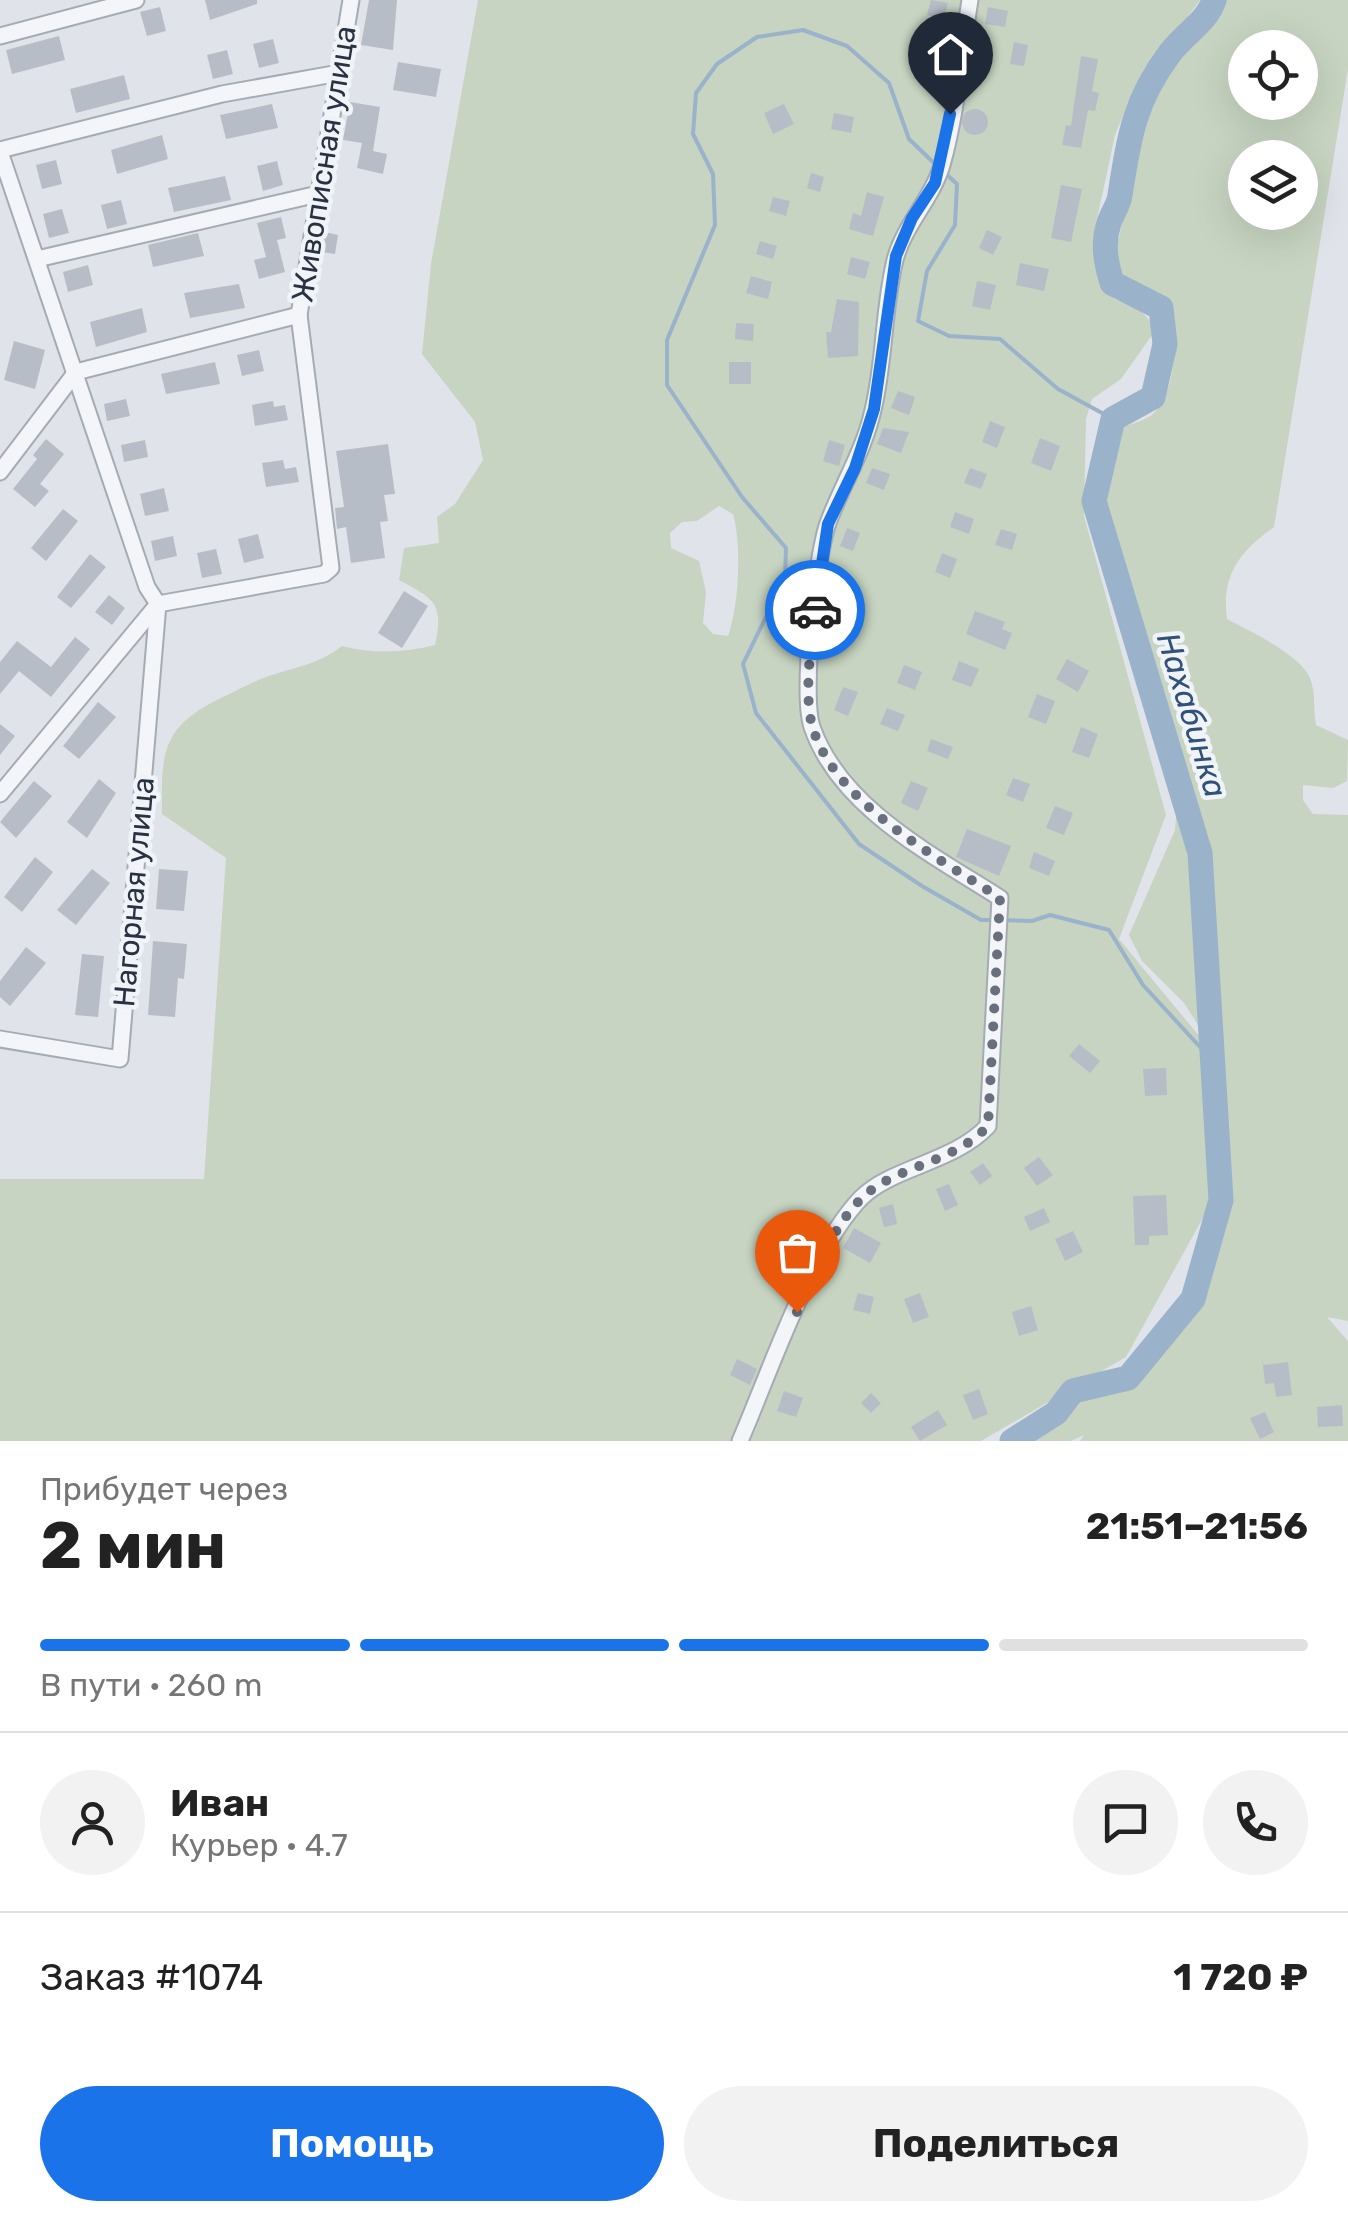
<!DOCTYPE html>
<html lang="ru">
<meta charset="utf-8">
<style>
:root{--surface:#fff;--page:#f2f2f2;--text:#222;--muted:#767676;--line:#e0e0e0;--accent:#1a73e8}
body{margin:0;font-family:Rubik,sans-serif;background:var(--page);color:var(--text);height:100vh;display:flex;flex-direction:column;font-size:38px;white-space:nowrap}
*{box-sizing:border-box;margin:0}
p{font-size:32px;color:var(--muted)}
.icon{flex:none;width:55px;height:55px;fill:none;stroke:currentColor;stroke-width:2;stroke-linecap:round;stroke-linejoin:round}
.map{position:relative;height:1441px;overflow:hidden}
.side{display:flex;flex-direction:column;background:var(--surface);flex:1}
.side>*{flex:none}
.fabs{position:absolute;left:1228px;top:30px;display:grid;gap:20px}
.fabs a{display:grid;place-items:center;width:90px;height:90px;border-radius:50%;background:var(--surface);box-shadow:0 10px 40px #0002;font-size:50px}
.pin{position:absolute;display:grid;place-items:center;width:85px;height:85px;color:#fff;margin:-102px -42px;border-radius:50% 50% 50% 0;rotate:-45deg;box-shadow:0 0 10px #0007}
.pin .icon{rotate:45deg}
.courier{position:absolute;display:grid;place-items:center;width:100px;height:100px;margin:-50px;border:8px solid #1a73e8;border-radius:50%;background:#fff;color:#222;box-shadow:0 2px 12px #0007}
.head em{font-style:normal;font-weight:700}
.head div{display:flex;flex-direction:column-reverse}
.head{display:flex;align-items:center;justify-content:space-between;height:170px;padding:0 40px}
h1{font-size:65px;font-weight:700;line-height:75px}
.bar{display:grid;grid-template-columns:repeat(4,1fr);gap:15px 10px;align-content:center;height:120px;padding:0 40px}
.bar i{height:12px;border-radius:8px;background:var(--line)}
.bar .current{background:var(--accent)}
.bar p{grid-column:span 4}
.line{display:flex;align-items:center;gap:25px;padding:0 40px;border-top:2px solid var(--line)}
.line div{flex:1}
.round{display:grid;place-items:center;flex:none;width:105px;height:105px;border-radius:52px;background:var(--page)}
.button{display:flex;gap:20px;margin-top:auto;padding:20px 40px}
.button a{flex:1;height:115px;border-radius:60px;background:var(--accent);color:#fff;font-size:40px;font-weight:700;line-height:115px;text-align:center}
.button a+a{background:var(--page);color:var(--text)}
.map>svg:first-child{display:block}
.green{fill:#c6d4c1;fill-rule:evenodd}
.lines{fill:none;stroke-linecap:round;stroke-linejoin:round}
.stream{stroke:#9ab3cb;stroke-width:4}
.river{stroke:#9ab3cb;stroke-width:25}
.building{fill:#b7bdc7}
.minor-casing{stroke:#a5abb4;stroke-width:19}
.minor{stroke:#f3f5f8;stroke-width:15}
.done{stroke:#68707d;stroke-width:10;stroke-dasharray:0 18}
.route{stroke:#1a73e8;stroke-width:12}
.labels{text-anchor:middle;dominant-baseline:central;stroke-width:9;stroke-linejoin:round;paint-order:stroke}
.street-label{font-size:30px;fill:#283242;stroke:#f0f3f7}
.water-label{font-size:32px;font-style:italic;fill:#315178;stroke:#f0f3f7}
</style>
<div class="map">
<svg width="1348" height="1441" viewBox="0 0 1348 1441">
<rect width="100%" height="100%" fill="#e0e4ea"/>
<g class="green">
<path d="M478,0H1200L1133,92L1115,135L1094,233L1100,271L1114,299L1139,309L1157,328L1121,379L1092,399L1086,419L1084,516L1166,815L1119,939L1200,1037L1215,1196L1126,1357L981,1441H0V1179H204L226,858L162,814C161,751 162,726 223,697C239,690 255,680 272,675C297,667 321,663 342,646C373,654 405,653 435,645C444,604 435,599 399,580L404,548L439,543L437,517L455,504L483,460L475,422L422,354L431,264ZM719,506L733,514C742,547 739,604 728,636L713,634L703,623L706,592L699,561L671,548L670,533L682,522L697,521Z"/>
<path d="M1221,0H1348V69L1274,527C1240,551 1221,575 1227,619C1248,630 1301,655 1310,678C1316,692 1313,710 1316,725L1348,740L1347,781L1333,788L1303,785V800L1313,814L1348,815V1321L1327,1317L1348,1341V1441H1080L1084,1435L1071,1441H1032L1065,1421L1085,1397L1142,1373L1160,1343L1196,1310L1229,1203L1218,1056L1184,1003L1142,961L1129,935L1175,830L1180,767L1106,525L1101,486L1124,427C1133,423 1147,420 1154,413C1177,391 1178,331 1172,302C1149,290 1123,290 1115,262C1119,225 1133,191 1138,154C1141,132 1139,115 1152,94C1174,61 1205,36 1221,0ZM1245,48H1300V102H1245ZM1245,158H1300V212H1245Z"/>
</g>
<g class="lines">
<g class="stream">
<polyline points="938,167 909,139 889,83 847,46 803,30 757,37 717,64 696,93 693,134 713,174 715,225 667,340 667,385 742,497 786,548 785,578 743,664 756,713 859,844 922,886 981,920 993,920"/>
<polyline points="945,173 957,184 955,225 927,271 918,321 949,336 1000,339 1058,389 1113,419"/>
<polyline points="1002,920 1032,921 1050,915 1109,930 1143,985 1212,1060"/>
</g>
<path class="river" d="M1012,1441L1056,1413L1073,1391L1128,1378L1193,1299L1221,1200L1200,853L1094,501L1113,419L1153,397L1165,344L1161,308L1112,283C1106,263 1102,244 1109,223C1112,213 1119,205 1120,195C1129,137 1134,101 1170,53C1184,34 1207,22 1214,0"/>
</g>
<g class="building">
<polygon points="205,0 257,0 257,4 210,20"/>
<polygon points="369,0 397,0 393,50 361,45"/>
<polygon points="931,0 948,3 944,19 927,15"/>
<polygon points="160,7 166,31 147,36 140,12"/>
<polygon points="988,7 1008,11 1005,27 985,24"/>
<polygon points="59,36 65,60 12,74 6,50"/>
<polygon points="273,39 279,63 259,68 253,44"/>
<polygon points="1014,42 1028,45 1024,66 1010,64"/>
<polygon points="924,48 939,50 937,66 922,64"/>
<polygon points="227,50 233,74 213,79 207,55"/>
<polygon points="1081,56 1098,59 1092,91 1099,93 1095,111 1088,110 1081,148 1062,145 1066,125 1071,126"/>
<polygon points="398,62 441,69 436,97 393,90"/>
<polygon points="124,75 130,99 76,113 70,89"/>
<polygon points="350,102 380,107 373,151 387,154 383,174 357,168 362,143 343,140"/>
<polygon points="272,104 278,128 226,139 220,115"/>
<polygon points="784,104 794,124 773,134 764,113"/>
<circle cx="975" cy="122" r="13"/>
<polygon points="834,113 854,117 851,133 831,129"/>
<polygon points="162,135 168,159 117,174 111,150"/>
<polygon points="56,160 62,184 42,189 36,165"/>
<polygon points="277,161 283,185 263,191 257,166"/>
<polygon points="811,173 824,177 820,192 807,188"/>
<polygon points="225,176 231,200 174,212 168,188"/>
<polygon points="1061,185 1082,189 1071,242 1051,238"/>
<polygon points="867,192 884,197 873,236 849,229 853,213 861,216"/>
<polygon points="773,197 790,201 786,216 769,211"/>
<polygon points="121,200 127,224 107,229 101,205"/>
<polygon points="62,209 69,233 49,238 43,214"/>
<polygon points="281,217 286,238 277,240 285,272 259,279 254,260 266,257 257,223"/>
<polygon points="987,230 1002,237 993,255 979,248"/>
<polygon points="324,232 338,235 335,254 321,252"/>
<polygon points="198,233 204,256 153,267 148,245"/>
<polygon points="760,241 777,246 773,259 756,254"/>
<polygon points="851,257 870,262 865,279 847,274"/>
<polygon points="1020,263 1049,269 1044,291 1016,285"/>
<polygon points="88,265 93,285 68,292 63,272"/>
<polygon points="751,276 772,282 768,299 746,293"/>
<polygon points="977,281 996,285 990,310 972,306"/>
<polygon points="239,284 245,308 190,318 184,293"/>
<polygon points="837,299 859,302 858,356 828,358 826,332 831,332"/>
<polygon points="142,308 147,332 96,347 90,322"/>
<polygon points="736,323 754,324 753,341 735,339"/>
<polygon points="14,341 45,350 35,389 4,380"/>
<polygon points="259,350 264,371 242,376 237,355"/>
<polygon points="215,362 220,384 166,394 161,374"/>
<rect x="729" y="362" width="22" height="22"/>
<polygon points="898,391 915,397 909,415 891,408"/>
<polygon points="126,399 130,416 107,421 104,404"/>
<polygon points="273,401 274,407 285,405 288,420 255,426 252,405"/>
<polygon points="990,421 1005,427 997,448 982,442"/>
<polygon points="883,428 909,432 901,453 877,444"/>
<polygon points="1040,438 1060,446 1051,471 1031,463"/>
<polygon points="46,439 64,454 40,484 49,491 35,507 13,489 37,459 33,455"/>
<polygon points="145,440 148,457 124,462 121,445"/>
<polygon points="829,440 845,445 839,466 823,461"/>
<polygon points="388,444 395,494 384,495 388,521 380,522 385,558 351,563 346,527 337,529 335,508 344,507 336,451"/>
<polygon points="283,460 285,469 296,467 299,482 266,487 262,463"/>
<polygon points="872,468 890,474 884,490 866,483"/>
<polygon points="970,468 987,474 981,489 964,483"/>
<polygon points="164,488 169,511 145,516 140,494"/>
<polygon points="63,509 78,521 46,561 31,548"/>
<polygon points="955,512 974,519 969,534 950,527"/>
<polygon points="847,528 860,533 853,551 840,546"/>
<polygon points="1001,529 1017,534 1012,550 995,545"/>
<polygon points="258,534 264,558 244,563 238,539"/>
<polygon points="173,536 177,556 155,561 151,541"/>
<polygon points="216,549 222,574 202,578 197,553"/>
<polygon points="942,553 957,559 950,578 935,572"/>
<polygon points="90,554 106,567 71,608 57,597"/>
<polygon points="404,591 428,606 402,648 378,633"/>
<polygon points="109,595 125,608 112,625 95,612"/>
<polygon points="837,596 859,604 851,626 829,618"/>
<polygon points="975,611 1005,622 1002,629 1012,633 1005,650 966,634"/>
<polygon points="75,637 90,649 51,697 19,671 0,694 0,662 17,641 51,667"/>
<polygon points="1067,659 1089,671 1078,692 1056,679"/>
<polygon points="959,661 979,669 971,687 952,680"/>
<polygon points="904,665 922,672 915,690 897,683"/>
<polygon points="843,687 858,692 848,716 834,710"/>
<polygon points="1037,694 1055,701 1046,724 1028,717"/>
<polygon points="98,702 116,717 79,759 63,746"/>
<polygon points="887,708 905,715 898,731 880,724"/>
<polygon points="0,724 15,736 0,755"/>
<polygon points="1081,727 1098,734 1089,758 1072,752"/>
<polygon points="931,739 953,747 948,759 927,751"/>
<polygon points="1013,778 1030,784 1023,802 1006,795"/>
<polygon points="99,779 116,793 87,838 67,822"/>
<polygon points="34,781 52,796 16,838 0,822"/>
<polygon points="911,781 928,788 918,811 901,803"/>
<polygon points="1055,806 1073,813 1064,835 1046,828"/>
<polygon points="967,829 1011,846 999,876 956,857"/>
<polygon points="1034,852 1055,861 1049,876 1029,868"/>
<polygon points="35,857 53,872 22,912 4,897"/>
<polygon points="92,869 110,883 76,925 57,910"/>
<polygon points="159,869 188,871 184,911 156,909"/>
<polygon points="153,941 187,944 184,979 178,978 175,1017 148,1015"/>
<polygon points="26,947 46,963 10,1006 0,997 0,981"/>
<polygon points="82,954 104,956 98,1017 75,1015"/>
<polygon points="1079,1044 1100,1061 1090,1073 1069,1056"/>
<polygon points="1166,1068 1167,1095 1145,1096 1143,1069"/>
<polygon points="1039,1157 1053,1175 1037,1186 1024,1168"/>
<polygon points="983,1163 992,1176 980,1185 970,1172"/>
<polygon points="949,1184 958,1205 945,1211 936,1189"/>
<polygon points="1166,1195 1168,1235 1149,1236 1149,1245 1135,1245 1133,1196"/>
<polygon points="893,1204 897,1224 884,1227 879,1208"/>
<polygon points="1044,1208 1050,1222 1030,1231 1024,1217"/>
<polygon points="854,1228 881,1243 870,1263 843,1248"/>
<polygon points="1073,1231 1083,1252 1065,1261 1055,1239"/>
<polygon points="858,1293 874,1297 870,1314 853,1310"/>
<polygon points="920,1293 929,1317 913,1323 904,1299"/>
<polygon points="1031,1306 1038,1330 1019,1336 1012,1312"/>
<polygon points="737,1359 757,1369 750,1385 730,1375"/>
<polygon points="1288,1362 1292,1395 1276,1397 1274,1383 1265,1384 1263,1365"/>
<polygon points="979,1389 988,1414 973,1420 963,1395"/>
<polygon points="784,1391 803,1398 796,1417 777,1411"/>
<polygon points="871,1393 881,1403 871,1413 861,1403"/>
<polygon points="1342,1405 1343,1426 1318,1427 1317,1407"/>
<polygon points="938,1410 947,1425 920,1441 911,1427"/>
<polygon points="1265,1412 1274,1432 1260,1439 1250,1418"/>
</g>
<g class="lines">
<g class="minor-casing">
<g id="minor">
<polyline points="0,36 136,0"/>
<polyline points="0,150 222,94 339,73"/>
<polyline points="0,152 147,587 158,604"/>
<polyline points="37,259 318,194"/>
<polyline points="76,372 299,315"/>
<polyline points="0,472 76,372"/>
<polyline points="158,604 324,574 331,568 299,315 351,0"/>
<polyline points="0,794 158,604"/>
<polyline points="0,1039 120,1059 158,604"/>
<path d="M740,1441C770,1372 810,1251 861,1198C892,1167 953,1163 988,1126L1000,898C933,855 840,808 812,727C801,694 816,557 828,523C842,485 864,451 873,410C885,361 883,309 895,260C904,225 932,199 942,165C957,112 961,54 970,0"/>
</g>
</g>
<use href="#minor" class="minor"/>
</g>
<g class="lines">
<path class="done" d="M797,1312C814,1275 832,1227 862,1198C894,1166 953,1164 988,1126L1000,898C938,858 832,801 812,725C804,696 811,641 815,610"/>
<polyline class="route" points="815,610 828,524 855,468 874,409 896,256 912,218 935,183 950,114"/>
</g>
<g class="labels">
<g class="street-label">
<text transform="translate(324 164) rotate(-81)">Живописная улица</text>
<text transform="translate(134 892) rotate(-85)">Нагорная улица</text>
</g>
<g class="water-label">
<text transform="translate(1192 715) rotate(73)">Нахабинка</text>
</g>
</g>
</svg>
<div class="fabs">
<a><svg class="icon" aria-label="locate" viewBox="0 0 24 24"><circle cx="12" cy="12" r="6"/><path d="M12 2v4M12 18v4M2 12h4M18 12h4"/></svg></a>
<a><svg class="icon" aria-label="layers" viewBox="0 0 24 24"><path d="M12 4l9 5-9 5-9-5zM3 14l9 5 9-5"/></svg></a>
</div>
<div class="pin" style="left:797px;top:1312px;background:#ea580c"><svg class="icon" aria-label="bag" viewBox="0 0 24 24"><path d="M5 8h14l-1 12H6zM9 8a3 3 0 0 1 6 0"/></svg></div>
<div class="pin" style="left:950px;top:114px;background:#1f2937"><svg class="icon" aria-label="home" viewBox="0 0 24 24"><path d="M3 11l9-7 9 7M6 9v11h12V9"/></svg></div>
<div class="courier" style="left:815px;top:610px"><svg class="icon" aria-label="car" viewBox="0 0 24 24"><path d="M5 17H2v-5l4-1 3-4h7l3 4 3 1v5h-3M9 17h6M6 11h13"/><circle cx="7" cy="17" r="2"/><circle cx="17" cy="17" r="2"/></svg></div>
</div>
<section class="side">
<div class="head"><div><h1>2 мин</h1><p>Прибудет через</p></div><em>21:51–21:56</em></div>
<div class="bar"><i class="current"></i><i class="current"></i><i class="current"></i><i></i><p>В пути · 260 m</p></div>
<div class="line" style="height:180px"><a class="round"><svg class="icon" aria-label="person" viewBox="0 0 24 24"><circle cx="12" cy="8" r="4"/><path d="M4 21q1-7 8-7t8 7"/></svg></a><div><b>Иван</b><p>Курьер · 4.7</p></div><a class="round"><svg class="icon" aria-label="chat" viewBox="0 0 24 24"><path d="M4 5h16v11H9l-5 4z"/></svg></a><a class="round"><svg class="icon" aria-label="phone" viewBox="0 0 24 24"><path d="M5 4h4l2 5-3 2q2 4 5 5l2-3 5 2v4C11 20 4 13 5 4z"/></svg></a></div>
<div class="line" style="height:130px"><div>Заказ #1074</div><b>1 720 ₽</b></div>
<div class="button"><a>Помощь</a><a>Поделиться</a></div>
</section>
